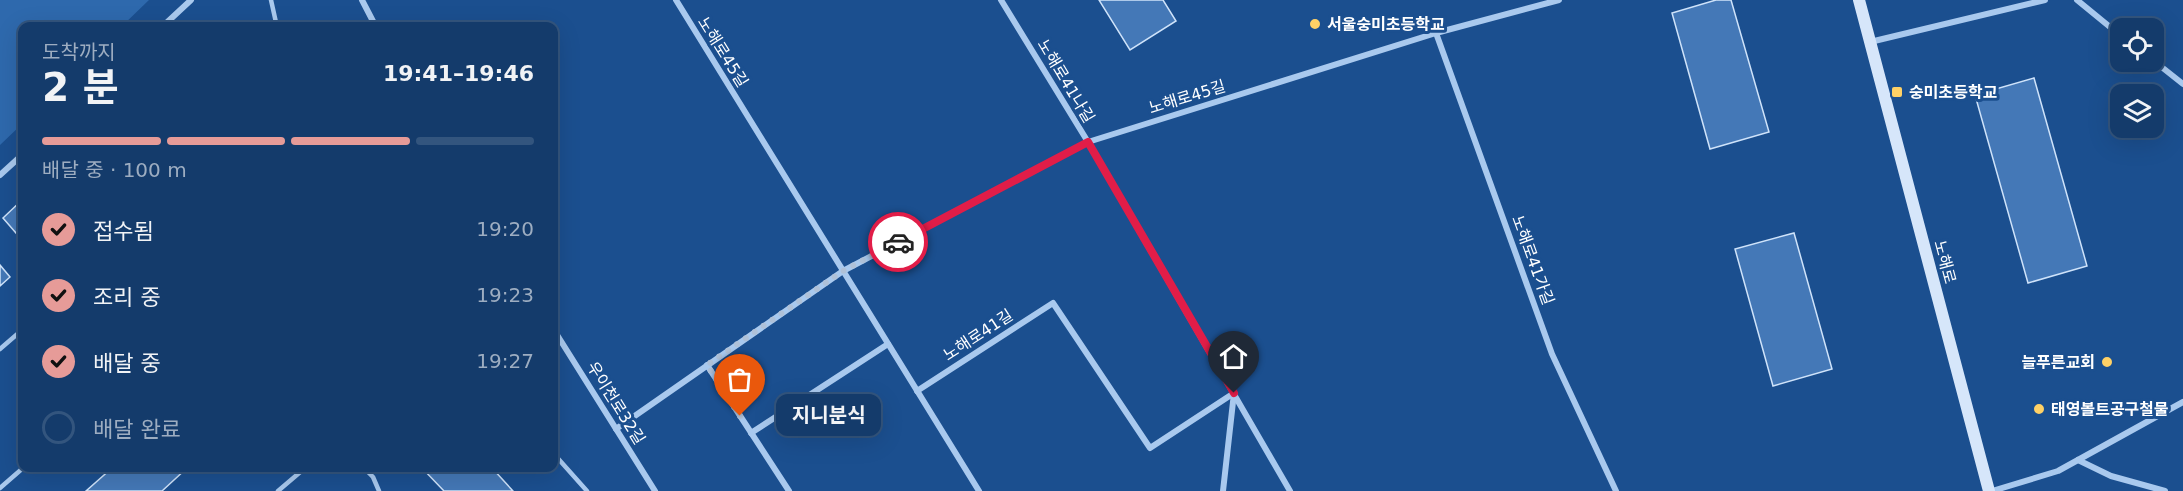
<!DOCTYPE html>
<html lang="ko">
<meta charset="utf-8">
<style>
:root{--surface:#143b6b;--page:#1d4271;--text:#f1f3f6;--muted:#9dadc1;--line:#33557e;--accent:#e69b98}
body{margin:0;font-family:"DejaVu Sans","Noto Sans KR",sans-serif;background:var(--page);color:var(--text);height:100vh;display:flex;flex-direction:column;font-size:22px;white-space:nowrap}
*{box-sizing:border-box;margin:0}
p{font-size:20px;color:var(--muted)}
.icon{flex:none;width:33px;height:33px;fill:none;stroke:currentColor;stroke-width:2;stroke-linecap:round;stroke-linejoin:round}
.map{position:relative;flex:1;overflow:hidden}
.details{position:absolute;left:18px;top:22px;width:540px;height:450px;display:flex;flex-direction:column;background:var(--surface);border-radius:12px;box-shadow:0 6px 24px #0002,0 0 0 2px var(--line)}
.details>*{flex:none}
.buttons{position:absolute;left:2110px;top:18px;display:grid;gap:12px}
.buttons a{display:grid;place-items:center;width:54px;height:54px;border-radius:12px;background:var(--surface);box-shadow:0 6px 24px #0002,0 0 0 2px var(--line);font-size:30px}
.pin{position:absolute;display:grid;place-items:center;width:51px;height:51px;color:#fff;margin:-62px -26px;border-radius:50% 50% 50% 0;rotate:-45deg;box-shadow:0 0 6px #0007}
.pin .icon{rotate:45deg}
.courier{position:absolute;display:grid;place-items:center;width:60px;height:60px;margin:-30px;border:4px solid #e11d48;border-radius:50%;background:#fff;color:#222;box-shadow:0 2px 8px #0007}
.bubble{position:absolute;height:42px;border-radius:12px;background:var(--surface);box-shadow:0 6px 24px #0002,0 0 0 2px var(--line);font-size:20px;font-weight:700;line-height:42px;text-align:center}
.headline em{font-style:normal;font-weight:700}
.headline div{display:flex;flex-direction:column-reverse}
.headline{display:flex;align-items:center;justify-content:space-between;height:102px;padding:0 24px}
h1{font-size:39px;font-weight:700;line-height:45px}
.bar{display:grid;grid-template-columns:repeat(4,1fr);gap:9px 6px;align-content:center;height:72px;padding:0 24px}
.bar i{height:8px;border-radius:4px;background:var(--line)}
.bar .current{background:var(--accent)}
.bar p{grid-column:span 4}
ol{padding:0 24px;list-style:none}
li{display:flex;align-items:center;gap:18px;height:66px}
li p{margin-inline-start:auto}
li .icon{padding:6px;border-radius:50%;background:var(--accent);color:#111;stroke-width:4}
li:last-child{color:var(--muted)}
li i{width:33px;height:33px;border:3px solid var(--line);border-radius:50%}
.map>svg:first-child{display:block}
.green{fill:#2e69ad}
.building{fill:#4478b7;stroke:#cfe3fa;stroke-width:1.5}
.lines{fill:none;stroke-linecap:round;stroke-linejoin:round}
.service{stroke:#a9c9ee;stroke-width:4.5}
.minor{stroke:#a9c9ee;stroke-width:6}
.secondary{stroke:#d6e6fa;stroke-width:12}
.done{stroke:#afc1d8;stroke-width:6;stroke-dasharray:0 10.8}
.route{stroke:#e11d48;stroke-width:8}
.poi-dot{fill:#ffd166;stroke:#1b4f8f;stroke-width:2}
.labels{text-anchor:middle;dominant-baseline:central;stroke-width:6;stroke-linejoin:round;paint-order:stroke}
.poi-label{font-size:16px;font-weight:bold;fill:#fff;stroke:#1b4f8f;text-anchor:start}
.street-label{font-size:16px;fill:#fff;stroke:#1b4f8f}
</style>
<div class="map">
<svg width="2183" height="491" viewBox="0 0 2183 491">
<rect width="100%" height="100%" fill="#1b4f8f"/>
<polygon class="green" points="0,0 149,0 121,27 22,27 22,124 0,145"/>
<g class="building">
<polygon points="1099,0 1163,0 1176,21 1130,50"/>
<polygon points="1716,0 1731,0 1769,132 1710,149 1672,13"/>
<polygon points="2034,78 2087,266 2028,283 1975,95"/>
<polygon points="22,200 22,240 3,218"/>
<polygon points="1794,233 1832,369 1773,386 1735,249"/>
<polygon points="0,265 10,277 0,286"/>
<polygon points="112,468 187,468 162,491 86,491"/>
<polygon points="422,468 492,468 513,491 444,491"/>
</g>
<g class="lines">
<g class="service">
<polyline points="271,0 277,27"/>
<polyline points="0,349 22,330"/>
<polyline points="554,454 587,491"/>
<polyline points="364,468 373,477 379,491"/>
<polyline points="0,488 23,468"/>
<polyline points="278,491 305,468"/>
</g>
<g class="minor">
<polyline points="362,0 376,27"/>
<polyline points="676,0 979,491"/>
<polyline points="1001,0 1088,142 1290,491"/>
<polyline points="2077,0 2121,36"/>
<polyline points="162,27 191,0"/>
<polyline points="1436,33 1552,354 1616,491"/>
<polyline points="1870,42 2045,0"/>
<polyline points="2154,61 2183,84"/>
<polyline points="0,175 22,155"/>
<polyline points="554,330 655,491"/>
<polyline points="707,365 789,491"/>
<polyline points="917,391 1053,303 1150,448 1234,393"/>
<polyline points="616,429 843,271 1088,142 1436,33 1559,0"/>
<polyline points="751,433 888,344"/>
<polyline points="2078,460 2111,476 2165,491"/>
<polyline points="1223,491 1234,393"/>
<polyline points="1992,491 2058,471 2183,402"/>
</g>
<polyline class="secondary" points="1859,0 1989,491"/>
</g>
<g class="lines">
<polyline class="done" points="740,416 707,365 843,271 898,242"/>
<polyline class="route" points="898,242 1088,142 1234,393"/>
</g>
<g class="poi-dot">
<circle cx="1315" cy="24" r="6"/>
<rect x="1891" y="86" width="12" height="12" rx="3"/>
<circle cx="2107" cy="362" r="6"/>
<circle cx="2039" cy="409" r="6"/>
</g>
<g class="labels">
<g class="poi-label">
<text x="1327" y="24">서울숭미초등학교</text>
<text x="1909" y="92">숭미초등학교</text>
<text x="2095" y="362" text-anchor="end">늘푸른교회</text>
<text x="2051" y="409">태영볼트공구철물</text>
</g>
<g class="street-label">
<text transform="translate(723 52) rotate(58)">노해로45길</text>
<text transform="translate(1066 81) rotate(59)">노해로41나길</text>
<text transform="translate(1187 97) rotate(-17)">노해로45길</text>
<text transform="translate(1533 260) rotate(70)">노해로41가길</text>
<text transform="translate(1945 262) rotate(75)">노해로</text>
<text transform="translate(978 335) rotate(-33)">노해로41길</text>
<text transform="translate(616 403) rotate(58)">우이천로32길</text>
</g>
</g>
</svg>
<div class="buttons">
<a><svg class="icon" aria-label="locate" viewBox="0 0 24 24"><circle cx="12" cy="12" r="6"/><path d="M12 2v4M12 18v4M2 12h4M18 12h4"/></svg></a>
<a><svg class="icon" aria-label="layers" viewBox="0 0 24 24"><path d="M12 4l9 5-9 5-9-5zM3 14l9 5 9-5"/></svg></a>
</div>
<div class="pin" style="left:740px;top:416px;background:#ea580c"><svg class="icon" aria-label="bag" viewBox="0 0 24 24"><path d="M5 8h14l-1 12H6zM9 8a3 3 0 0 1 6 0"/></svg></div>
<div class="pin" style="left:1234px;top:393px;background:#1f2937"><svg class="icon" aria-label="home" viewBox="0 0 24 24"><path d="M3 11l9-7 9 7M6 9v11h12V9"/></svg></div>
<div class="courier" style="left:898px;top:242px"><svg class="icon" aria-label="car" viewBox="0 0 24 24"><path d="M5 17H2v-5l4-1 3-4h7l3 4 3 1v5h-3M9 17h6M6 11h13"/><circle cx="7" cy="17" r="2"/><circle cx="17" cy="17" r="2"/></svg></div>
<div class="bubble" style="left:776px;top:394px;width:105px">지니분식</div>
<section class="details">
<div class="headline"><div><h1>2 분</h1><p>도착까지</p></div><em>19:41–19:46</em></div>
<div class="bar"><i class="current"></i><i class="current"></i><i class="current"></i><i></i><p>배달 중 · 100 m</p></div>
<ol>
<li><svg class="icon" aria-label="check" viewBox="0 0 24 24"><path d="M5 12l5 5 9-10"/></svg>접수됨<p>19:20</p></li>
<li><svg class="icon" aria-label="check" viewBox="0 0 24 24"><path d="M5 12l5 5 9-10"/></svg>조리 중<p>19:23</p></li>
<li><svg class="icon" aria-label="check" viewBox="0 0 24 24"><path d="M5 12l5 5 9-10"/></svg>배달 중<p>19:27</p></li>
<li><i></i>배달 완료</li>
</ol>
</section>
</div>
